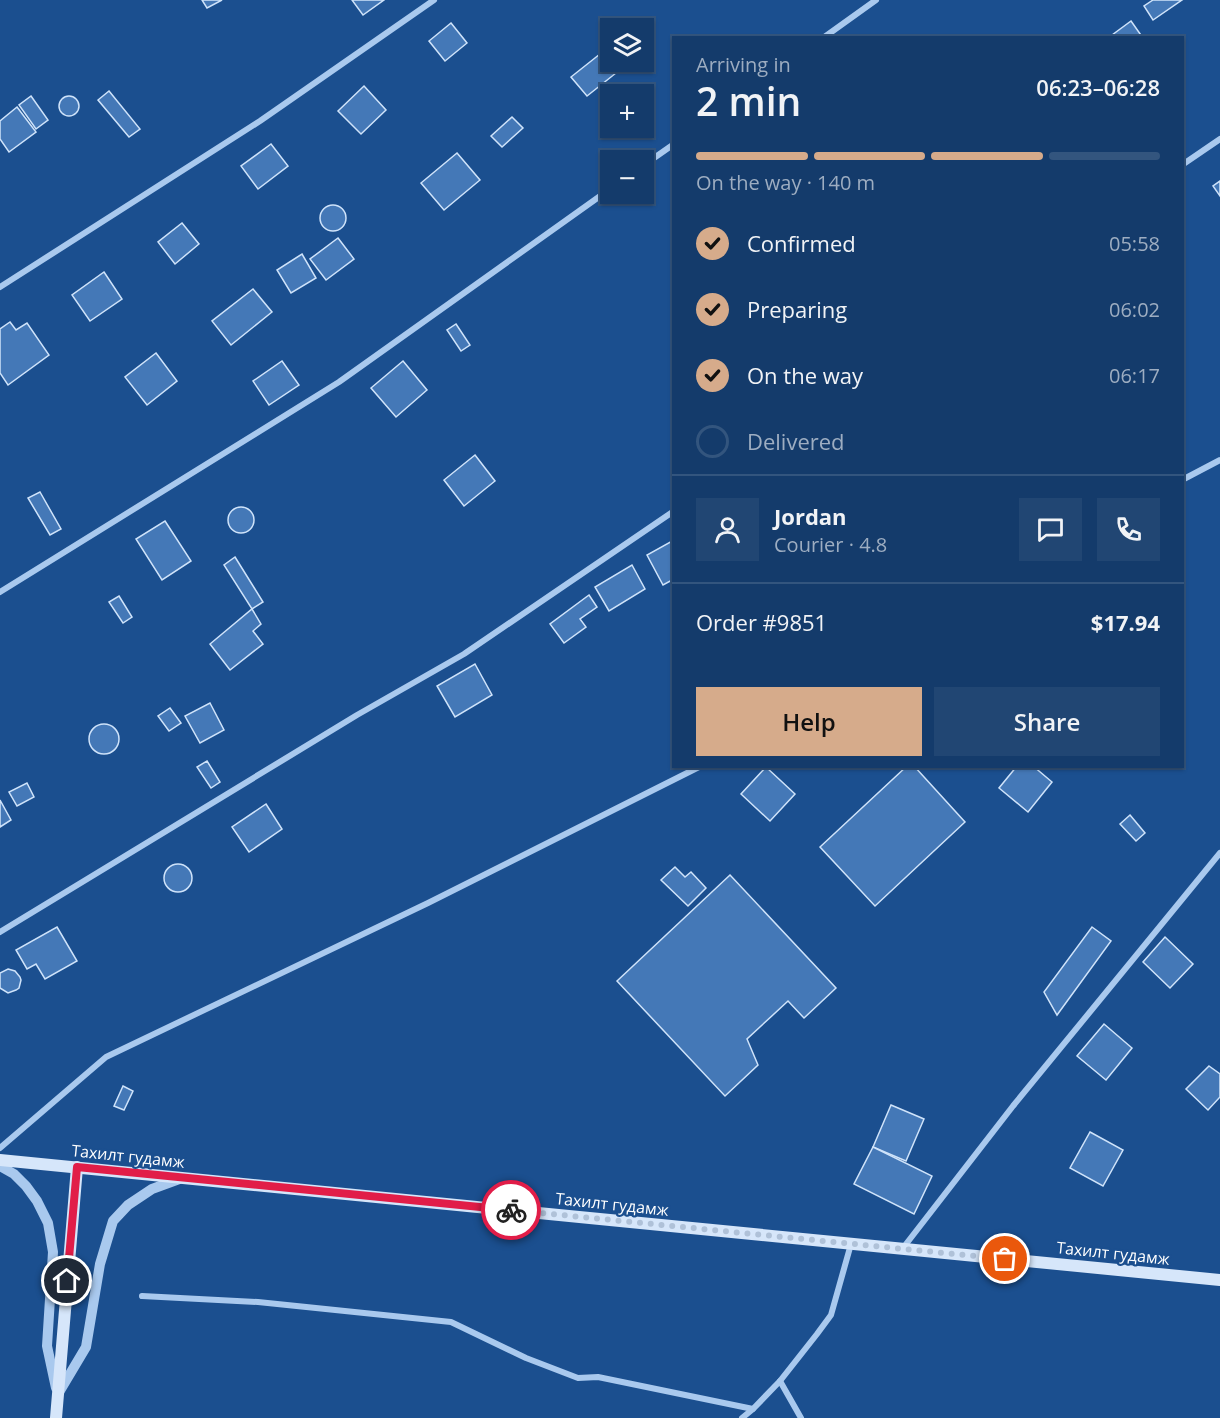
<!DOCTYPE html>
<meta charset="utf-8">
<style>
:root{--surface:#143b6b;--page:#214673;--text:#f1f3f6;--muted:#9dadc1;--line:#33557e;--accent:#d6ab8b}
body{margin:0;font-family:"Open Sans",sans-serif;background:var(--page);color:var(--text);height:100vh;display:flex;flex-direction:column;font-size:22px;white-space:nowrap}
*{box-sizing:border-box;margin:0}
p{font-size:20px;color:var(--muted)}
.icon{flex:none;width:33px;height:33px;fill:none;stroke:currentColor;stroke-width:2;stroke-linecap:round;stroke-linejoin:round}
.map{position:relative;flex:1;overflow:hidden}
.details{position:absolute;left:672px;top:36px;width:512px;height:732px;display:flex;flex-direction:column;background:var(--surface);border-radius:0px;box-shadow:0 2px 4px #0004,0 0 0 2px var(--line)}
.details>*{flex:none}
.controls{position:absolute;left:600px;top:18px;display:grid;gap:12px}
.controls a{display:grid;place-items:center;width:54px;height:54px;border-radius:0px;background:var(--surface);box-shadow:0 2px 4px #0004,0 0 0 2px var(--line);font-size:30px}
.pin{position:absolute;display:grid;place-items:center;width:51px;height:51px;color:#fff;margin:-26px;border:3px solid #fff;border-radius:50%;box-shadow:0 2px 6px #0007}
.courier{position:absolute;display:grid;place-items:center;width:60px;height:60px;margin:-30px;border:4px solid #e11d48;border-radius:50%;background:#fff;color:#222;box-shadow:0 2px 8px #0007}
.summary em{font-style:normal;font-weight:600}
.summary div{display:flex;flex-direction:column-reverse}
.summary{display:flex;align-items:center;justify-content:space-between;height:102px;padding:0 24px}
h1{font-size:39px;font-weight:600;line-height:45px}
.bar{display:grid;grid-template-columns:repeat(4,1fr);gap:9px 6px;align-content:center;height:72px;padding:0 24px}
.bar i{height:8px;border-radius:4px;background:var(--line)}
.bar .on{background:var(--accent)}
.bar p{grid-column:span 4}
.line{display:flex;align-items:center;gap:15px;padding:0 24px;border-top:2px solid var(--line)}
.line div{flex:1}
.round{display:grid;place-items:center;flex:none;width:63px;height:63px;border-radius:0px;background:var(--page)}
ol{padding:0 24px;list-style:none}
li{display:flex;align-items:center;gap:18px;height:66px}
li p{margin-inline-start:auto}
li .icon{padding:6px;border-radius:50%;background:var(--accent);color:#111;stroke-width:4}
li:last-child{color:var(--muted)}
li i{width:33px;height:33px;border:3px solid var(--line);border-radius:50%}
.cta{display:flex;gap:12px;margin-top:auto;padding:12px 24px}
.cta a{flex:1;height:69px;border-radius:0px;background:var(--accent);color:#111;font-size:24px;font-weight:600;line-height:69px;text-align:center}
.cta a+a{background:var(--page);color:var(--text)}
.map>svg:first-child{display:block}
.building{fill:#4478b7;stroke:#cfe3fa;stroke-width:1.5}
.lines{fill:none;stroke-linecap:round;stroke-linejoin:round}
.minor{stroke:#a9c9ee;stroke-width:6}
.tertiary{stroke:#a9c9ee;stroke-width:10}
.secondary{stroke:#d6e6fa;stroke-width:12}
.done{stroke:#afc1d8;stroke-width:6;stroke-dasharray:0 10.8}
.route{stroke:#e11d48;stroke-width:8}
.labels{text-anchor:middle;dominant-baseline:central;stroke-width:4.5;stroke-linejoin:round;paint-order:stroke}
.street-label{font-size:16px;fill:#fff;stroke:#1b4f8f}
</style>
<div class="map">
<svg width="1220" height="1418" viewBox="0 0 1220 1418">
<rect width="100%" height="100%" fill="#1b4f8f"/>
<g class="building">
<polygon points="202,0 222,0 207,8"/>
<polygon points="352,0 384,0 363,15"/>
<polygon points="1153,0 1182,0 1153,20 1144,6"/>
<polygon points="1131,21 1143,38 1108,38"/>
<polygon points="451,23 467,43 445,61 429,41"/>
<polygon points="600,54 616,73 587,96 571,77"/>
<polygon points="364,86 386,110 361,134 338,111"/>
<polygon points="109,91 140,129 129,137 98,100"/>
<circle cx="69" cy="106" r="10"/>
<polygon points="31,96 48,120 36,129 19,105"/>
<polygon points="17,107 36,132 9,152 0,139 0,121"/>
<polygon points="512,117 523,128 502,147 491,136"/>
<polygon points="271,144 288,166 258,189 241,166"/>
<polygon points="457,153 480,180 444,210 421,183"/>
<polygon points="1220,181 1220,196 1213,186"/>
<circle cx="333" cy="218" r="13"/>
<polygon points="182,223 199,244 175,264 158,242"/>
<polygon points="338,238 354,259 326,280 310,259"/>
<polygon points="302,254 316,278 291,293 277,270"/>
<polygon points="104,272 122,299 90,321 72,295"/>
<polygon points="253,289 272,312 231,345 212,321"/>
<polygon points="10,322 16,330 27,323 49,355 8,385 0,373 0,329"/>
<polygon points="456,324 470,345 461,351 447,330"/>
<polygon points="156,353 177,381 147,405 125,377"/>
<polygon points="282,361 299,385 269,405 253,381"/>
<polygon points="403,361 427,390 396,417 371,388"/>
<polygon points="475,455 495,481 464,506 444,480"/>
<polygon points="40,492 61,529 50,535 28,498"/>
<circle cx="241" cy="520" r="13"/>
<polygon points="165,521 191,561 162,580 136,539"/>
<polygon points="674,540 674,579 663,585 647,555"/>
<polygon points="235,557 263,602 252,609 224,565"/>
<polygon points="632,565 645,589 609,611 595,587"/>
<polygon points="589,595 597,607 580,619 586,627 564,643 550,624"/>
<polygon points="119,596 132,617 123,623 109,602"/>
<polygon points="252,609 261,624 253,631 263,644 230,670 210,644"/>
<polygon points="475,664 492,695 455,717 437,686"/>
<polygon points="210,703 224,730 200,743 185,716"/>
<polygon points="170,708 181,723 169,731 158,716"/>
<circle cx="104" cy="739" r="15"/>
<polygon points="207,761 220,782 211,788 197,767"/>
<polygon points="907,766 914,766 965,822 875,906 820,847"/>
<polygon points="1017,766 1033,766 1052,782 1028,812 999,788"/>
<polygon points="766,767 795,794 770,821 741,794"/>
<polygon points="27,783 34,797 17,806 9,792"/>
<polygon points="0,800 11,820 0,827"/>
<polygon points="266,804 282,829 249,852 232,827"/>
<polygon points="1130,815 1145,833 1136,841 1120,824"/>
<circle cx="178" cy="878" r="14"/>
<polygon points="675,867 685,877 691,872 706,888 688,906 661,880"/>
<polygon points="730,875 836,988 804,1018 788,1001 747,1039 758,1065 725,1096 617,981"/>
<polygon points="57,927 77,961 45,979 36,964 27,969 16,950"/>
<polygon points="1092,927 1111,941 1057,1015 1044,992"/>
<polygon points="1165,937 1193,964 1170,988 1143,962"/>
<polygon points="8,969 15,971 20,977 21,980 19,988 16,990 8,993 0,988 0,973"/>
<polygon points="1104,1024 1132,1048 1106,1080 1077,1056"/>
<polygon points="1209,1066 1220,1074 1220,1097 1208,1110 1186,1089"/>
<polygon points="123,1086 133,1091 124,1110 114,1106"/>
<polygon points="891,1105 924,1119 906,1161 873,1147"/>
<polygon points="1090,1132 1123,1150 1103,1186 1070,1168"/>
<polygon points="873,1147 932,1176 914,1214 854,1184"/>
</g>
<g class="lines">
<g class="minor">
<polyline points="823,38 876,0"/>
<polyline points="644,165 674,144"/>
<polyline points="1182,165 1220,139"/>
<polyline points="0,287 260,121 434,0"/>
<polyline points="1182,480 1220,460"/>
<polyline points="0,592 339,382 610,189"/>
<polyline points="0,932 357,715 464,654 674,511"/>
<polyline points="0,1148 106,1057 428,903 701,766"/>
<polyline points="903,1248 1013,1106 1220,853"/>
<polyline points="142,1296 258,1302 451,1322 526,1358 578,1378 598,1377 753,1409"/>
<polyline points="780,1381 801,1418"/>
<polyline points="742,1418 753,1409 780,1381 817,1334 831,1315 851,1244"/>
</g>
<g class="tertiary">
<polyline points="0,1166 14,1174 26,1186 37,1201 48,1223 53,1252 47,1346 56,1388"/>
<polyline points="58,1394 86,1347 100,1264 113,1221 128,1205 152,1189 182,1178"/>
</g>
<g class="secondary">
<polyline points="0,1160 1220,1280"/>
<polyline points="56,1418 77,1167"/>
</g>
</g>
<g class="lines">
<polyline class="done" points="511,1210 1005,1259"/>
<polyline class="route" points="67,1281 77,1167 511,1210"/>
</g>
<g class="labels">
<g class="street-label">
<text transform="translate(128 1156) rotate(6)">Тахилт гудамж</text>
<text transform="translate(612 1204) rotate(6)">Тахилт гудамж</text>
<text transform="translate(1113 1253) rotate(6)">Тахилт гудамж</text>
</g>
</g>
</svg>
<div class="controls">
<a><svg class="icon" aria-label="layers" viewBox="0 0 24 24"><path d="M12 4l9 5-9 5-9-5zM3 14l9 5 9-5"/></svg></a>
<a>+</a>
<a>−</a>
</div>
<div class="pin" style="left:1005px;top:1259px;background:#ea580c"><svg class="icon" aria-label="bag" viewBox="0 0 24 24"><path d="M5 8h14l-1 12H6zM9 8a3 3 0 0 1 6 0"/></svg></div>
<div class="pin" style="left:67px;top:1281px;background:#1f2937"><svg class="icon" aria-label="home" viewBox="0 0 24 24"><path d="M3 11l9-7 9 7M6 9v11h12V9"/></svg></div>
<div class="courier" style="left:511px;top:1210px"><svg class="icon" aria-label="bike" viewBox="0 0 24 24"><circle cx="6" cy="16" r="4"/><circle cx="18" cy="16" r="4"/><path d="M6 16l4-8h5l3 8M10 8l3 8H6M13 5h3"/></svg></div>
<section class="details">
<div class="summary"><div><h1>2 min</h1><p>Arriving in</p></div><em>06:23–06:28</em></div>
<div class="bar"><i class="on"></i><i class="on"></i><i class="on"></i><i></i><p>On the way · 140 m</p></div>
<ol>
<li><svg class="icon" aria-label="check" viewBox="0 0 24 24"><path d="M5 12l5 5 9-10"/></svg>Confirmed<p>05:58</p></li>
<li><svg class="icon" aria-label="check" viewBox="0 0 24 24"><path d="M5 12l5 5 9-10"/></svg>Preparing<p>06:02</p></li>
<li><svg class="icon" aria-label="check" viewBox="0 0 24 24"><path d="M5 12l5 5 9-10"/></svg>On the way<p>06:17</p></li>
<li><i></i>Delivered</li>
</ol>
<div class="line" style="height:108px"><a class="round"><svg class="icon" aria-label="person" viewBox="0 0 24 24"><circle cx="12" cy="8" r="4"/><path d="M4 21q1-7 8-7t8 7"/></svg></a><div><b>Jordan</b><p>Courier · 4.8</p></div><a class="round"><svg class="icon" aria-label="chat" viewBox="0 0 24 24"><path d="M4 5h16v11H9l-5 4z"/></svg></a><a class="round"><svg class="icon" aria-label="phone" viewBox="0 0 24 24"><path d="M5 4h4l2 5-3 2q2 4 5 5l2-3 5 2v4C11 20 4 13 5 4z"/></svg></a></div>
<div class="line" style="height:78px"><div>Order #9851</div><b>$17.94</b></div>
<div class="cta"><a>Help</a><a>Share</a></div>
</section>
</div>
